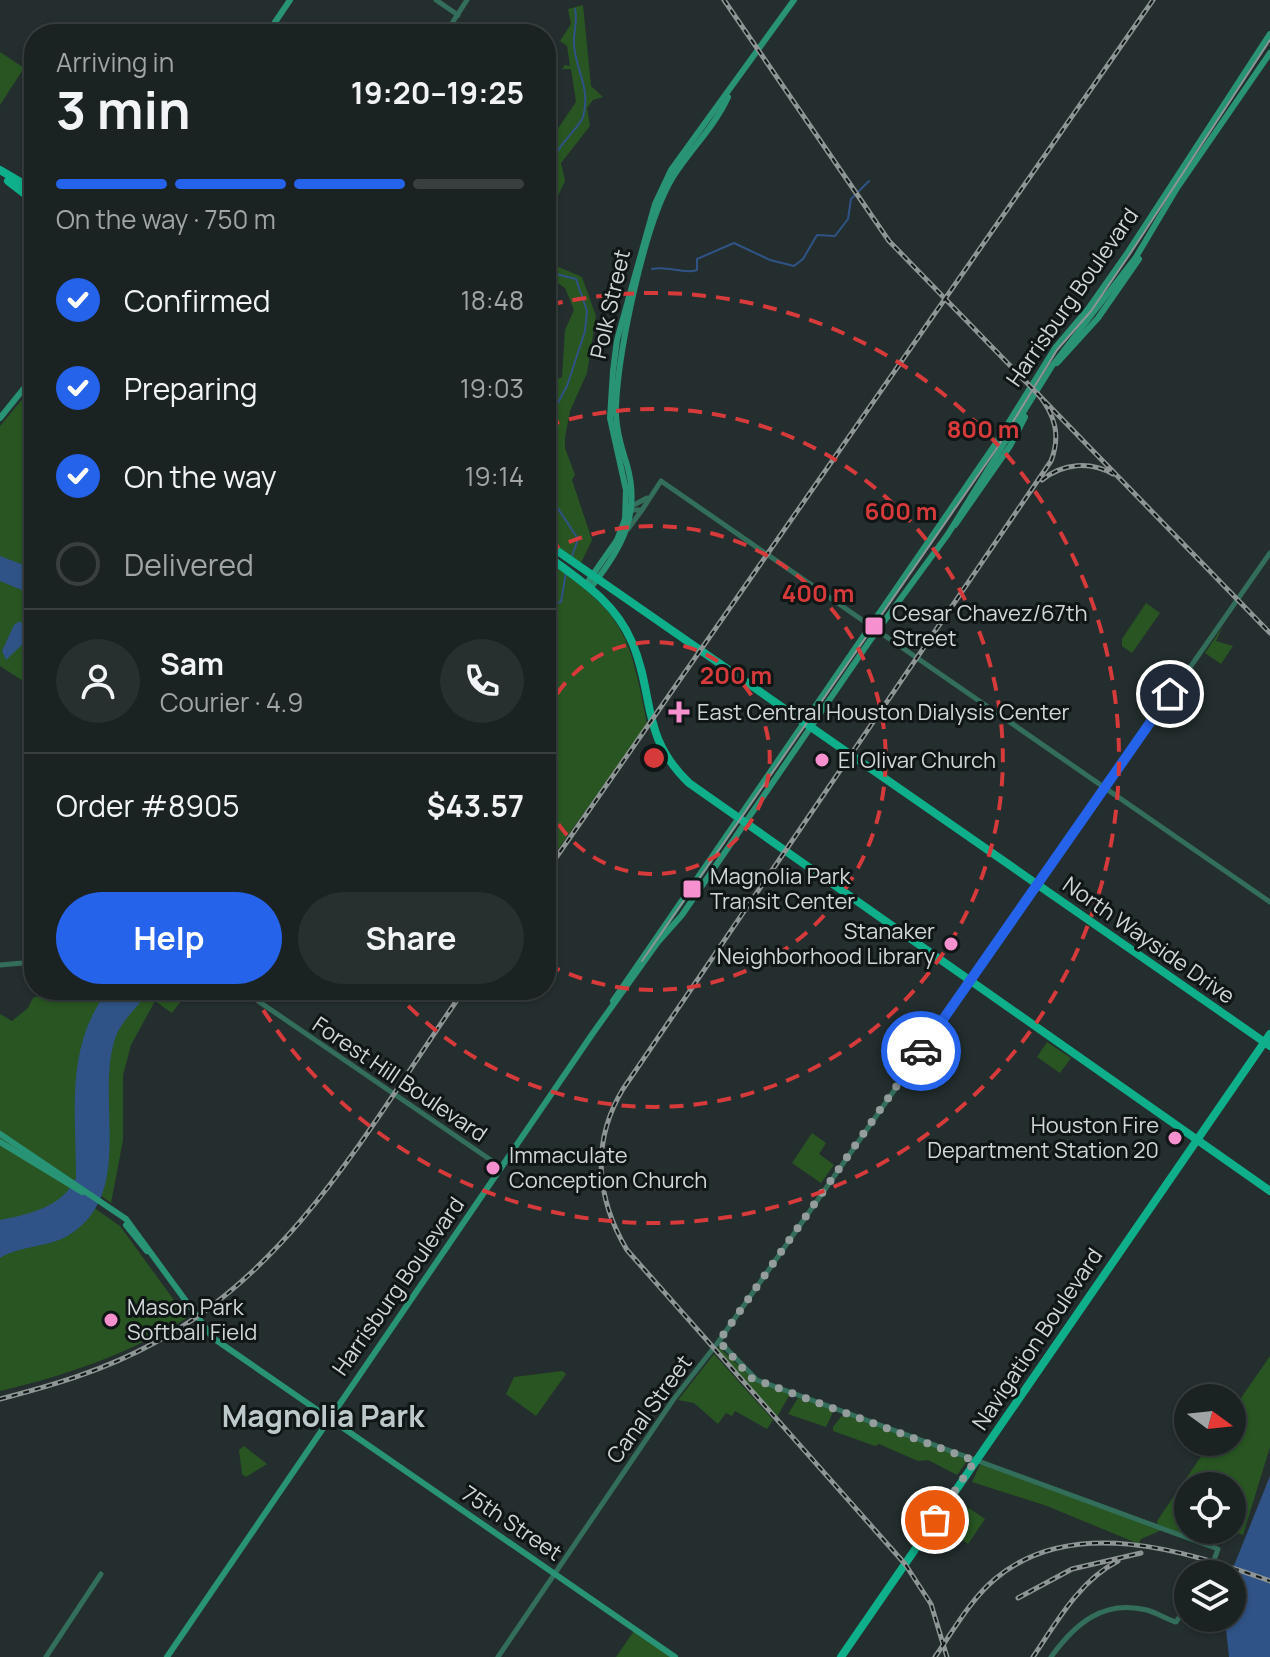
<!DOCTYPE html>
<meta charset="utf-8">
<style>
:root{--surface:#1b2222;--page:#282f2f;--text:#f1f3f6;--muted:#a0a4a5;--line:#393f40;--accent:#2563eb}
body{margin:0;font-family:Manrope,sans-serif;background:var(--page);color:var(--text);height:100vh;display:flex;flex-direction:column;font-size:30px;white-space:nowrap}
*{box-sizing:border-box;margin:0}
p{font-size:26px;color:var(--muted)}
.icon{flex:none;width:44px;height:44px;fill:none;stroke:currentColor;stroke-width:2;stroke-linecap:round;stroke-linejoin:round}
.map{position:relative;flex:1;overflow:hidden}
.panel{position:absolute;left:24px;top:24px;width:532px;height:976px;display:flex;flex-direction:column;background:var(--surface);border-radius:32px;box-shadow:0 2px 6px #0004,0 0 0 2px var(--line)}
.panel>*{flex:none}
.needle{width:52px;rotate:105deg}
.fabs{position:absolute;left:1174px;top:1384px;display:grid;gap:16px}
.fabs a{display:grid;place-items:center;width:72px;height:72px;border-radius:50%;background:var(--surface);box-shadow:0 2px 6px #0004,0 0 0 2px var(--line);font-size:40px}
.pin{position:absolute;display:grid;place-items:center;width:68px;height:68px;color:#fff;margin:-34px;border:4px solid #fff;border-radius:50%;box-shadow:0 2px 8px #0007}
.courier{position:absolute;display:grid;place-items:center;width:80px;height:80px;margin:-40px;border:6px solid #2563eb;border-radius:50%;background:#fff;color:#222;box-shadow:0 2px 10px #0007}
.overview em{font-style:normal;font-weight:700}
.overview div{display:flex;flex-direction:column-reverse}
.overview{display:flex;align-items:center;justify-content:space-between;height:136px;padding:0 32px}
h1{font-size:52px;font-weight:700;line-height:60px}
.bar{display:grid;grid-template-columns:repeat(4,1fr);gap:12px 8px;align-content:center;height:96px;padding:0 32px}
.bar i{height:10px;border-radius:6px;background:var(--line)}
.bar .active{background:var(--accent)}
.bar p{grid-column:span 4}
.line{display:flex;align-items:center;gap:20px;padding:0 32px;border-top:2px solid var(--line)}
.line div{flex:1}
.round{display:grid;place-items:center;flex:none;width:84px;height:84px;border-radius:42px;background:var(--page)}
ol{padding:0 32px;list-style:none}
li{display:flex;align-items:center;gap:24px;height:88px}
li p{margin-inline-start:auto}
li .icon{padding:8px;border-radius:50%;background:var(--accent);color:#fff;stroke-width:4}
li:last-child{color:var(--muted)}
li i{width:44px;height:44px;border:4px solid var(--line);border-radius:50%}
.action{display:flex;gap:16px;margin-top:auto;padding:16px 32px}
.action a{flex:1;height:92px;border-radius:48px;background:var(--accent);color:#fff;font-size:32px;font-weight:700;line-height:92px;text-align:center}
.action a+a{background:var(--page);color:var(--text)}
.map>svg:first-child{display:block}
.green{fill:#285522}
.water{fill:#2f5386}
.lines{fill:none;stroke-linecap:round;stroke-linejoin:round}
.stream{stroke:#2f5386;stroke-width:2}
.tertiary{stroke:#336e5b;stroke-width:5}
.secondary{stroke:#299376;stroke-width:6}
.primary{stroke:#0eaf8a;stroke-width:8}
.tram{stroke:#8e9595;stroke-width:2}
.rail-casing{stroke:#8e9595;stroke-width:5}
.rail{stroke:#101515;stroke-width:2;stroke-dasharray:6;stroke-linecap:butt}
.done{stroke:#949c9c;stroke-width:8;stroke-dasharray:0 14.4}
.route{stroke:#2563eb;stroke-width:10}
.ring{fill:none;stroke:#d63a3a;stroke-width:4;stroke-dasharray:14 10}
.poi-dot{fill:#f790ce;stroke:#101515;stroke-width:3}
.labels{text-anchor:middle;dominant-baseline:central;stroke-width:6;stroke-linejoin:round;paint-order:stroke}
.street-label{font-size:22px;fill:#d1d7d7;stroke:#101515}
.poi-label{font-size:22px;fill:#d1d7d7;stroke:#101515;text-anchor:start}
.district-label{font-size:30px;font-weight:bold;fill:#bcc8c9;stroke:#101515}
.centre{fill:#d63a3a;stroke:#101515;stroke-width:4}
.ring-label{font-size:24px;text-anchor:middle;font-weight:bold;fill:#d63a3a;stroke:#101515;stroke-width:6;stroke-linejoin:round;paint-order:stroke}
</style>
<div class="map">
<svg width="1270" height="1657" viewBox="0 0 1270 1657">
<rect width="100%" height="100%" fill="#242e2e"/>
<g class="green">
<polygon points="583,5 591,86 603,97 593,100 587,108 590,126 561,163 565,181 551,210 555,224 549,239 554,265 582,277 596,316 587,373 570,411 565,437 565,448 575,475 572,480 592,540 581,563 546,539 546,400 550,382 562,377 565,330 574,310 565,288 546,275 546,187 549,186 546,146 576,102 571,69 562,69 565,65 570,66 567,46 560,41 571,24 568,9"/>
<polygon points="0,52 24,68 0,105"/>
<polygon points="34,385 34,688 0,666 0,426"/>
<path d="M546,560C625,615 629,632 647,724L546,866Z"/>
<polygon points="1146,603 1160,613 1132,653 1122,646 1122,639"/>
<polygon points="1223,626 1216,641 1233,646 1221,664 1205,653"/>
<path d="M53,990H72L79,995L83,990H189L172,1013L155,1001L131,1045L123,1075V1140L111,1203L77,1178L70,1191L120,1226L187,1318C128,1354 68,1375 0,1391V1014L12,1021L28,1008L33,998Z"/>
<polygon points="1047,1042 1071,1058 1060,1073 1037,1057"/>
<polygon points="812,1133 826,1143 819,1154 834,1165 821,1183 792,1163"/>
<polygon points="719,1347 755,1381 790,1394 777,1417 717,1351"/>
<polygon points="714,1354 773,1420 767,1429 735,1411 732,1416 726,1413 718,1424 694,1403 678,1400"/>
<polygon points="1270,1356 1270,1447 1243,1535 1229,1530 1232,1530 1232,1486 1188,1486 1188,1530 1223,1530 1217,1546 1158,1525 1157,1521 1211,1442 1232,1442 1232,1411"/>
<polygon points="562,1371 566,1374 536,1416 506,1394 514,1377"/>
<polygon points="798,1398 834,1410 826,1427 788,1414"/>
<polygon points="844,1413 966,1459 967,1461 957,1475 928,1460 918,1461 879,1444 875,1446 833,1431 833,1427"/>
<polygon points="244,1446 267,1464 246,1477 242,1474 239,1450"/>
<polygon points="980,1465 984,1465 1162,1530 1141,1539 1139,1544 1047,1506 972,1482"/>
<polygon points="953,1504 964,1516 969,1508 985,1519 968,1544 939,1524"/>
<polygon points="634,1631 669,1656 669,1657 616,1657"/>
</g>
<g class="water">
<polygon points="0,556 34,569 34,595 0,581"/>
<polygon points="20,621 26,629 26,641 6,660 2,651 14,625"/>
<path d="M108,990H151C140,1004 120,1022 115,1039C95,1099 136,1194 69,1235C48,1248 21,1245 0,1258V1220C30,1214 62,1207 76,1178C76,1109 65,1047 108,990Z"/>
<polygon points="1270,1476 1270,1657 1229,1657 1225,1619 1232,1618 1231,1573"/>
</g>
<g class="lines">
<g class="stream">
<path d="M546,204C557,183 549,172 555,156C561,142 581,125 583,117C591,87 576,72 574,45C573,32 578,22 575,9"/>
<polyline points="546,267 552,273 576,279 587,311 585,331 567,386 555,408 546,447 557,507 578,539 571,559"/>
<path d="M652,269C669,265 683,275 697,270V259L734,243L770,260L794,266L803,259L817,235L835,236L848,219L851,199L869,181"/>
<polyline points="546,605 561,602 566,572"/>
</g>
<g class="tertiary">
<polyline points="436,0 458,15"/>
<polyline points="445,34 467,0"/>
<polyline points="628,508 647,498"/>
<polyline points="627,510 642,510 661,481 1270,902"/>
<polyline points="628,529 642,510"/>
<polyline points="0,965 34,962"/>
<polyline points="242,990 501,1167"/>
<polyline points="719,1341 757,1380 1218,1549 1209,1574"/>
<polyline points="46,1657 101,1574"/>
<polyline points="498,1657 673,1400 719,1341 1270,553"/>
<path d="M1051,1657C1075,1624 1103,1599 1147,1610C1157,1613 1166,1619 1176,1622L1188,1605"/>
</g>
<g class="secondary">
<polyline points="267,34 290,0"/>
<polyline points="1057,363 1098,318 1139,259"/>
<polyline points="0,418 34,376"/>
<polyline points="955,525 1010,446 1025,417"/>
<polyline points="587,583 617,540 625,519 626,490 610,418 613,371 617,340 655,204 671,170 794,0"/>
<path d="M592,586C622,548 641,514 627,465C621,446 615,426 616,405C619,349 644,224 673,177C690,150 715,126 728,97"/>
<polyline points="613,1001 994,446 1055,348 1088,309 1128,252 1270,34"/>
<polyline points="0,1134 126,1219 213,1338 675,1657"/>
<polyline points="0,1142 82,1192"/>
<polyline points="126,1225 147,1251"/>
<polyline points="167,1657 593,1033 658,942 682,915 869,642 948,534 1052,366 1136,257 1177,188 1270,53"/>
</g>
<g class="primary">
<polyline points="0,170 34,190"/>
<polyline points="8,181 34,201"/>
<polyline points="546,543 1270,1046"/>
<path d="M546,555C581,581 614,601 632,642C655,696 640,736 689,783L1270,1191"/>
<polyline points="841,1657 1270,1034"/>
</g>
<polyline class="tram" points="642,961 997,448 1057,350 1091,311 1130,254 1270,40"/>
<g class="rail-casing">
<g id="rail">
<polyline points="724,0 889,241 1270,633"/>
<path d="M1042,480C1063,463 1090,461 1113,474"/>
<polyline points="546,872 1153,0"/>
<path d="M0,1399C54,1385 105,1370 154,1343C296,1268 375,1117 464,990"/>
<polyline points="1018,1598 1072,1569 1141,1553"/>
<path d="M935,1657C953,1631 970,1600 995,1579C1072,1514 1187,1551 1270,1581"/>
<path d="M947,1657L931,1604L905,1564L627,1250C596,1198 591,1142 623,1089L1051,461C1061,435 1055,415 1038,394"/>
<path d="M1033,1657C1056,1623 1079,1581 1118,1561"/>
</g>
</g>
<use href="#rail" class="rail"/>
</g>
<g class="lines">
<polyline class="done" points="921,1051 719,1341 751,1378 975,1461 935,1520"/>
<polyline class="route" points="921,1051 1170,694"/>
</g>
<g class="ring">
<path d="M546 715A116 116 0 1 1 546 801"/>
<path d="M547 552A232 232 0 1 1 547 964"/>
<path d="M546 426A349 349 0 1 1 395 992"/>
<path d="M549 305A465 465 0 1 1 251 990"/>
</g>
<g class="poi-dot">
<rect x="864" y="616" width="20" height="20" rx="4"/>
<path d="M675 700h8v8h8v8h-8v8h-8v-8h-8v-8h8z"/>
<circle cx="822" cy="760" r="8"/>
<rect x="682" y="879" width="20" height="20" rx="4"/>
<circle cx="951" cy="944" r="8"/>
<circle cx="1175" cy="1138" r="8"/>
<circle cx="493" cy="1168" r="8"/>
<circle cx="111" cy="1320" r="8"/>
</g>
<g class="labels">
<g class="street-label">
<text transform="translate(1072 297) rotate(-55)">Harrisburg Boulevard</text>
<text transform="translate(610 304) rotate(-77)">Polk Street</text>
<text transform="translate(1149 940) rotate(35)">North Wayside Drive</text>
<text transform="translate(400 1079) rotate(34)">Forest Hill Boulevard</text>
<text transform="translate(398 1286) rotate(-55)">Harrisburg Boulevard</text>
<text transform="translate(1037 1339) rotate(-56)">Navigation Boulevard</text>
<text transform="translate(649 1409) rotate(-54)">Canal Street</text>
<text transform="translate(512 1523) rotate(34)">75th Street</text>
</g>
<g class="poi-label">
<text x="892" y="613">Cesar Chavez/67th<tspan x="892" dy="25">Street</tspan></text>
<text x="697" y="712">East Central Houston Dialysis Center</text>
<text x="838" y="760">El Olivar Church</text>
<text x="710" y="876">Magnolia Park<tspan x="710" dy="25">Transit Center</tspan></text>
<text x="935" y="931" text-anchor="end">Stanaker<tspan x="935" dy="25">Neighborhood Library</tspan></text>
<text x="1159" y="1125" text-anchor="end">Houston Fire<tspan x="1159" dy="25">Department Station 20</tspan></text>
<text x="509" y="1155">Immaculate<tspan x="509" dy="25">Conception Church</tspan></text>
<text x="127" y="1307">Mason Park<tspan x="127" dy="25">Softball Field</tspan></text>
</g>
<g class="district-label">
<text x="323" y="1415">Magnolia Park</text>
</g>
</g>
<circle cx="654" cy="758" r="12" class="centre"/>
<g class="ring-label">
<text x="983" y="438">800 m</text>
<text x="901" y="520">600 m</text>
<text x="818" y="602">400 m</text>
<text x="736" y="684">200 m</text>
</g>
</svg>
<div class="fabs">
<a><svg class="needle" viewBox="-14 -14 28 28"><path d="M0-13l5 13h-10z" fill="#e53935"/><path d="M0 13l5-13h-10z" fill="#a0a4a5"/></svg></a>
<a><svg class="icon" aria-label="locate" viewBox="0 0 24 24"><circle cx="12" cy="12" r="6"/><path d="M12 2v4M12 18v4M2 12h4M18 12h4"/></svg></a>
<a><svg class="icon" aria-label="layers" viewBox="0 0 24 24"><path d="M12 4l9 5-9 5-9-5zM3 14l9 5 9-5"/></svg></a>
</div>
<div class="pin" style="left:935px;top:1520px;background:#ea580c"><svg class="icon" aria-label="bag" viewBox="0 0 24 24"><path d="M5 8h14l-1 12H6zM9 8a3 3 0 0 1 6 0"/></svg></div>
<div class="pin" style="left:1170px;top:694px;background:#1f2937"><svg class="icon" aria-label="home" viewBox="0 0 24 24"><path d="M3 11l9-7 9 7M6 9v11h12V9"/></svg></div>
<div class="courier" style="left:921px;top:1051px"><svg class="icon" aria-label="car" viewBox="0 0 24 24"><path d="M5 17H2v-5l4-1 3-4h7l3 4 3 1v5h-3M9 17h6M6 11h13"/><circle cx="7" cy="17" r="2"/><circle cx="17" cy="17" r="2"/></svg></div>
<section class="panel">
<div class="overview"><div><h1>3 min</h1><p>Arriving in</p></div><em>19:20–19:25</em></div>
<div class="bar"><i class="active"></i><i class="active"></i><i class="active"></i><i></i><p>On the way · 750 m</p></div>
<ol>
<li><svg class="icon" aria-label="check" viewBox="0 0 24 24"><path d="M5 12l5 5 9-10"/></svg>Confirmed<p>18:48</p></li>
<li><svg class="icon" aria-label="check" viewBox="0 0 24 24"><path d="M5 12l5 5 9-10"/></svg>Preparing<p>19:03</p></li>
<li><svg class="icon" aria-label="check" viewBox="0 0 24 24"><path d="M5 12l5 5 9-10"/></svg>On the way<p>19:14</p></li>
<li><i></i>Delivered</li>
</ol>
<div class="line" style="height:144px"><a class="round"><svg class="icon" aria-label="person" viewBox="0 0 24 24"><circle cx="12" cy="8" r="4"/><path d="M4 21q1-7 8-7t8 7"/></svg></a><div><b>Sam</b><p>Courier · 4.9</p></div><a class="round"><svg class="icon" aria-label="phone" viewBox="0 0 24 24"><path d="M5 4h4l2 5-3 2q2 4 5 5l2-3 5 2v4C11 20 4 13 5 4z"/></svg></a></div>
<div class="line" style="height:104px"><div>Order #8905</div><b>$43.57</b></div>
<div class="action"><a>Help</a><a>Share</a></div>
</section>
</div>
